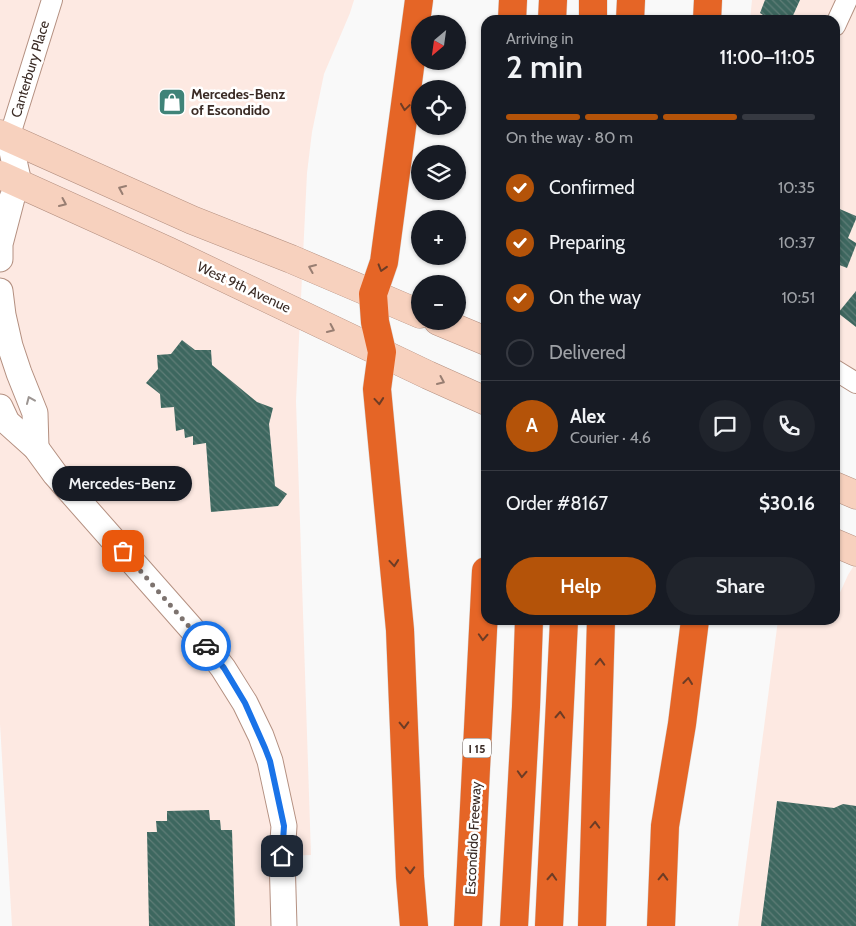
<!DOCTYPE html>
<meta charset="utf-8">
<style>
:root{--surface:#171b24;--page:#20242c;--text:#f1f3f6;--muted:#9ea1a6;--line:#363941;--accent:#b45309}
body{margin:0;font-family:Cabin,sans-serif;background:var(--page);color:var(--text);height:100vh;display:flex;flex-direction:column;font-size:19px;white-space:nowrap}
*{box-sizing:border-box;margin:0}
p{font-size:16px;color:var(--muted)}
.icon{flex:none;width:28px;height:28px;fill:none;stroke:currentColor;stroke-width:2;stroke-linecap:round;stroke-linejoin:round}
.map{position:relative;flex:1;overflow:hidden}
.details{position:absolute;left:481px;top:15px;width:359px;height:610px;display:flex;flex-direction:column;background:var(--surface);border-radius:15px;box-shadow:0 1px 4px #0004}
.details>*{flex:none}
.needle{width:32px;rotate:209deg}
.tools{position:absolute;left:411px;top:15px;display:grid;gap:10px}
.tools a{display:grid;place-items:center;width:55px;height:55px;border-radius:50%;background:var(--surface);box-shadow:0 1px 4px #0004;font-size:25px}
.pin{position:absolute;display:grid;place-items:center;width:42px;height:42px;color:#fff;margin:-21px;border-radius:10px;box-shadow:0 2px 8px #0006}
.courier{position:absolute;display:grid;place-items:center;width:50px;height:50px;margin:-25px;border:4px solid #1a73e8;border-radius:50%;background:#fff;color:#222;box-shadow:0 1px 6px #0007}
.bubble{position:absolute;height:35px;border-radius:18px;background:var(--surface);box-shadow:0 1px 4px #0004;font-size:16px;font-weight:600;line-height:35px;text-align:center}
.headline em{font-style:normal;font-weight:600}
.headline div{display:flex;flex-direction:column-reverse}
.headline{display:flex;align-items:center;justify-content:space-between;height:85px;padding:0 25px}
h1{font-size:32px;font-weight:600;line-height:38px}
.bar{display:grid;grid-template-columns:repeat(4,1fr);gap:8px 5px;align-content:center;height:60px;padding:0 25px}
.bar i{height:6px;border-radius:4px;background:var(--line)}
.bar .selected{background:var(--accent)}
.bar p{grid-column:span 4}
.line{display:flex;align-items:center;gap:12px;padding:0 25px;border-top:1px solid var(--line)}
.line div{flex:1}
.round{display:grid;place-items:center;flex:none;width:52px;height:52px;border-radius:26px;background:var(--page)}
ol{padding:0 25px;list-style:none}
li{display:flex;align-items:center;gap:15px;height:55px}
li p{margin-inline-start:auto}
li .icon{padding:5px;border-radius:50%;background:var(--accent);color:#fff;stroke-width:4}
li:last-child{color:var(--muted)}
li i{width:28px;height:28px;border:2px solid var(--line);border-radius:50%}
.button{display:flex;gap:10px;margin-top:auto;padding:10px 25px}
.button a{flex:1;height:58px;border-radius:30px;background:var(--accent);color:#fff;font-size:20px;font-weight:600;line-height:58px;text-align:center}
.button a+a{background:var(--page);color:var(--text)}
.map>svg:first-child{display:block}
.built{fill:#fde9e2}
.building{fill:url(#building-back-hatch)}
.lines{fill:none;stroke-linecap:round;stroke-linejoin:round}
.minor-casing{stroke:#b49081;stroke-width:22}
.tertiary-casing{stroke:#b49081;stroke-width:27}
.secondary-casing{stroke:#b49081;stroke-width:29}
.motorway-casing{stroke:#d8d5d3;stroke-width:29}
.minor{stroke:#fff;stroke-width:20}
.tertiary{stroke:#fff;stroke-width:25}
.secondary{stroke:#f7d1be;stroke-width:28}
.motorway{stroke:#e56526;stroke-width:28}
.oneway{stroke:#6d3c25}
.oneway2{stroke:#987e72}
.oneway3{stroke:#9c9592}
.done{stroke:#7d736f;stroke-width:5;stroke-dasharray:0 9}
.route{stroke:#1a73e8;stroke-width:6}
.labels{text-anchor:middle;dominant-baseline:central;stroke-width:5;stroke-linejoin:round;paint-order:stroke}
.shield{fill:#fff;stroke:#756b66;stroke-width:1}
.shield-label{font-size:12px;font-weight:bold;fill:#3a2b25}
.street-label{font-size:14px;fill:#3a2b25;stroke:#fff}
.poi-label{font-size:14px;font-weight:bold;fill:#3a2b25;stroke:#fff;text-anchor:start}
</style>
<div class="map">
<svg width="856" height="926" viewBox="0 0 856 926">
<defs>
<pattern id="building-back-hatch" width="6" height="6" patternUnits="userSpaceOnUse" patternTransform="scale(1.25)"><rect width="6" height="6" fill="#3d675f"/><path d="M-1 5l2 2M0 0l6 6M5-1l2 2" fill="none" stroke="#5f7d77"/></pattern>
</defs>
<rect width="100%" height="100%" fill="#f9f9f9"/>
<g class="built">
<polygon points="0,0 354,0 350,13 324,74 312,132 307,173 296,401 311,855 282,856 284,926 12,926 0,724 0,434 10,428 0,405"/>
<polygon points="752,0 856,0 856,383 835,370 835,20 750,20"/>
<polygon points="856,562 856,926 738,926 778,620 835,620 835,599 838,597 848,575"/>
</g>
<g class="building">
<polygon points="765,0 800,0 791,20 761,20 763,15 760,13"/>
<polygon points="835,207 856,216 856,219 848,238 856,243 856,245 847,268 837,264 835,269"/>
<polygon points="856,291 856,327 838,313"/>
<polygon points="182,340 195,350 211,350 212,365 257,402 273,408 269,424 275,486 287,494 278,506 211,512 206,443 193,445 193,436 185,438 184,429 176,431 174,407 161,408 160,394 146,383 158,369 157,355 171,354"/>
<polygon points="777,801 834,808 843,804 856,806 856,926 761,926"/>
<polygon points="209,810 210,820 220,820 221,830 232,830 235,926 149,926 147,832 157,832 156,821 167,821 167,811"/>
</g>
<g class="lines">
<g class="minor-casing">
<g id="minor">
<polyline points="835,26 847,0"/>
<polyline points="9,138 52,0"/>
<polyline points="835,370 856,383"/>
</g>
</g>
<g class="tertiary-casing">
<g id="tertiary">
<polyline points="0,259 0,244 12,198 19,183 9,138"/>
<polyline points="0,291 3,315 10,346 19,373 35,413 36,448"/>
<polyline points="0,407 7,422 36,448 55,474 198,636 223,668 245,703 261,736 270,761 284,826 282,856 284,926"/>
</g>
</g>
<g class="secondary-casing">
<g id="secondary">
<polyline points="0,134 192,220 291,259 420,314"/>
<polyline points="0,175 168,251 428,375 486,401"/>
<polyline points="438,321 486,341"/>
<polyline points="835,486 856,495"/>
<polyline points="835,543 856,552"/>
</g>
</g>
<g class="motorway-casing">
<g id="motorway">
<polyline points="512,20 513,0"/>
<polyline points="552,20 553,0"/>
<polyline points="593,20 593,0"/>
<polyline points="630,20 631,0"/>
<polyline points="707,20 708,0"/>
<polyline points="414,926 410,877 400,630 377,389 382,352 375,322 373,294 384,262 419,0"/>
<polyline points="468,926 486,571"/>
<polyline points="514,926 526,707 529,620"/>
<polyline points="549,926 564,620"/>
<polyline points="592,926 601,620"/>
<polyline points="661,926 665,826 682,724 695,620"/>
</g>
</g>
<use href="#minor" class="minor"/>
<use href="#tertiary" class="tertiary"/>
<use href="#secondary" class="secondary"/>
<use href="#motorway" class="motorway"/>
</g>
<defs><path id="oneway-chevron" d="M-2-3.5L2.5 0L-2 3.5" fill="none" stroke-width="1.6" stroke-linecap="round" stroke-linejoin="round" transform="scale(1.25)"/></defs>
<g class="oneway">
<use href="#oneway-chevron" transform="translate(405 107) rotate(98)"/>
<use href="#oneway-chevron" transform="translate(382 268) rotate(107)"/>
<use href="#oneway-chevron" transform="translate(379 401) rotate(85)"/>
<use href="#oneway-chevron" transform="translate(394 563) rotate(85)"/>
<use href="#oneway-chevron" transform="translate(483 637) rotate(93)"/>
<use href="#oneway-chevron" transform="translate(600 662) rotate(-88)"/>
<use href="#oneway-chevron" transform="translate(688 681) rotate(-83)"/>
<use href="#oneway-chevron" transform="translate(560 715) rotate(-87)"/>
<use href="#oneway-chevron" transform="translate(404 725) rotate(88)"/>
<use href="#oneway-chevron" transform="translate(522 774) rotate(93)"/>
<use href="#oneway-chevron" transform="translate(595 825) rotate(-88)"/>
<use href="#oneway-chevron" transform="translate(410 870) rotate(88)"/>
<use href="#oneway-chevron" transform="translate(552 877) rotate(-87)"/>
<use href="#oneway-chevron" transform="translate(663 877) rotate(-88)"/>
</g>
<g class="oneway2">
<use href="#oneway-chevron" transform="translate(122 189) rotate(-156)"/>
<use href="#oneway-chevron" transform="translate(63 203) rotate(24)"/>
<use href="#oneway-chevron" transform="translate(312 268) rotate(-157)"/>
<use href="#oneway-chevron" transform="translate(331 329) rotate(25)"/>
<use href="#oneway-chevron" transform="translate(441 381) rotate(24)"/>
</g>
<use class="oneway3" href="#oneway-chevron" transform="translate(30 400) rotate(-113)"/>
<g class="lines">
<polyline class="done" points="123,551 206,646"/>
<polyline class="route" points="206,646 224,668 245,703 265,748 270,761 284,826 282,856"/>
</g>
<defs>
<g id="shop-square" transform="scale(1.4375)"><rect x="-9" y="-9" width="18" height="18" rx="4" fill="#3f8378" stroke="#fff"/><path d="M-5-2.5h2.3a2.7 3.5 0 0 1 5.4 0H5L5.5 6h-11ZM-1.5-2.5h3a1.5 2.3 0 0 0-3 0Z" fill="#fff"/></g>
</defs>
<g fill-rule="evenodd">
<use href="#shop-square" x="172" y="102"/>
</g>
<g class="labels">
<rect class="shield" x="463" y="738.5" width="28" height="19" rx="4"/>
<g class="shield-label">
<text x="477" y="748">I 15</text>
</g>
<g class="street-label">
<text transform="translate(30 69) rotate(-73)">Canterbury Place</text>
<text transform="translate(244 287) rotate(25)">West 9th Avenue</text>
<text transform="translate(473 838) rotate(-87)">Escondido Freeway</text>
</g>
<g class="poi-label">
<text x="191" y="94">Mercedes-Benz<tspan x="191" dy="16">of Escondido</tspan></text>
</g>
</g>
</svg>
<div class="tools">
<a><svg class="needle" viewBox="-14 -14 28 28"><path d="M0-13l5 13h-10z" fill="#e53935"/><path d="M0 13l5-13h-10z" fill="#9ea1a6"/></svg></a>
<a><svg class="icon" aria-label="locate" viewBox="0 0 24 24"><circle cx="12" cy="12" r="6"/><path d="M12 2v4M12 18v4M2 12h4M18 12h4"/></svg></a>
<a><svg class="icon" aria-label="layers" viewBox="0 0 24 24"><path d="M12 4l9 5-9 5-9-5zM3 14l9 5 9-5"/></svg></a>
<a>+</a>
<a>−</a>
</div>
<div class="pin" style="left:123px;top:551px;background:#ea580c"><svg class="icon" aria-label="bag" viewBox="0 0 24 24"><path d="M5 8h14l-1 12H6zM9 8a3 3 0 0 1 6 0"/></svg></div>
<div class="pin" style="left:282px;top:856px;background:#1f2937"><svg class="icon" aria-label="home" viewBox="0 0 24 24"><path d="M3 11l9-7 9 7M6 9v11h12V9"/></svg></div>
<div class="courier" style="left:206px;top:646px"><svg class="icon" aria-label="car" viewBox="0 0 24 24"><path d="M5 17H2v-5l4-1 3-4h7l3 4 3 1v5h-3M9 17h6M6 11h13"/><circle cx="7" cy="17" r="2"/><circle cx="17" cy="17" r="2"/></svg></div>
<div class="bubble" style="left:52px;top:466px;width:140px">Mercedes-Benz</div>
<section class="details">
<div class="headline"><div><h1>2 min</h1><p>Arriving in</p></div><em>11:00–11:05</em></div>
<div class="bar"><i class="selected"></i><i class="selected"></i><i class="selected"></i><i></i><p>On the way · 80 m</p></div>
<ol>
<li><svg class="icon" aria-label="check" viewBox="0 0 24 24"><path d="M5 12l5 5 9-10"/></svg>Confirmed<p>10:35</p></li>
<li><svg class="icon" aria-label="check" viewBox="0 0 24 24"><path d="M5 12l5 5 9-10"/></svg>Preparing<p>10:37</p></li>
<li><svg class="icon" aria-label="check" viewBox="0 0 24 24"><path d="M5 12l5 5 9-10"/></svg>On the way<p>10:51</p></li>
<li><i></i>Delivered</li>
</ol>
<div class="line" style="height:90px"><b class="round" style="background:var(--accent);color:#fff">A</b><div><b>Alex</b><p>Courier · 4.6</p></div><a class="round"><svg class="icon" aria-label="chat" viewBox="0 0 24 24"><path d="M4 5h16v11H9l-5 4z"/></svg></a><a class="round"><svg class="icon" aria-label="phone" viewBox="0 0 24 24"><path d="M5 4h4l2 5-3 2q2 4 5 5l2-3 5 2v4C11 20 4 13 5 4z"/></svg></a></div>
<div class="line" style="height:65px"><div>Order #8167</div><b>$30.16</b></div>
<div class="button"><a>Help</a><a>Share</a></div>
</section>
</div>
